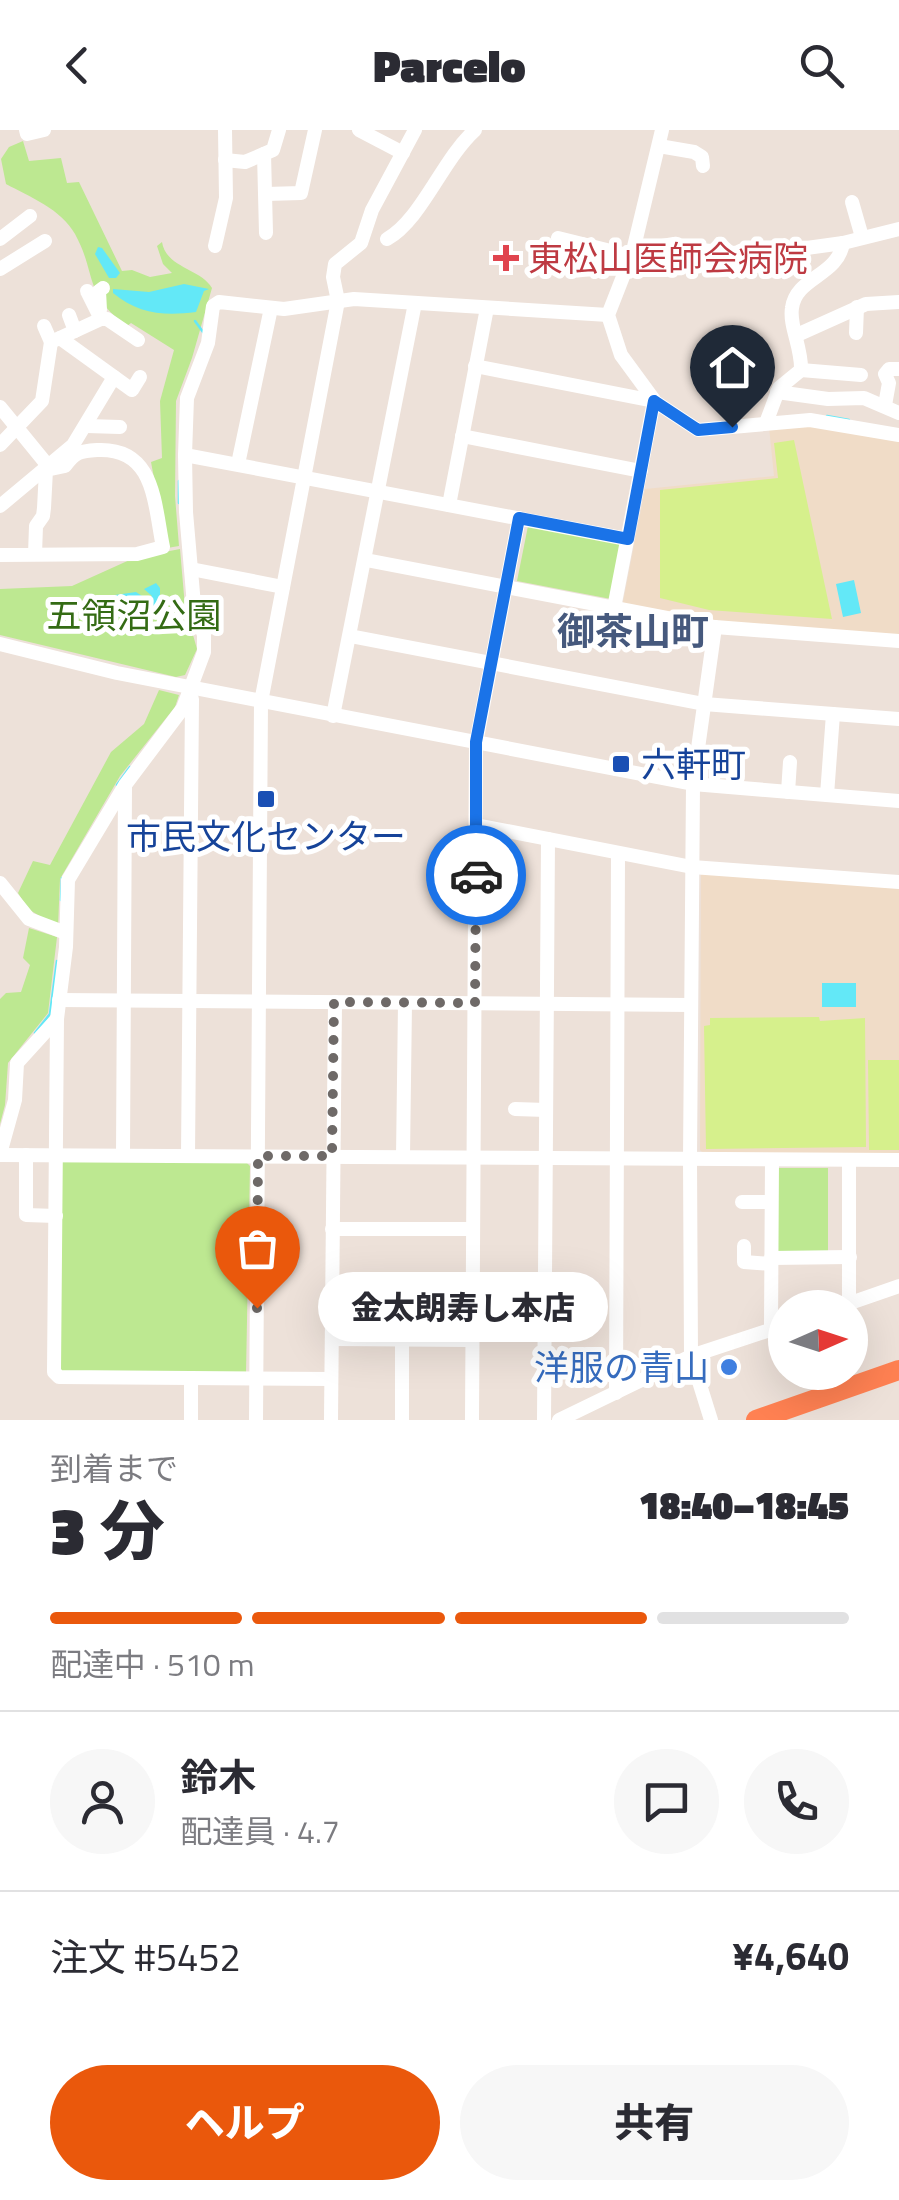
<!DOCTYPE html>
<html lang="ja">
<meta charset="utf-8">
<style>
:root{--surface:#fff;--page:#f7f7f7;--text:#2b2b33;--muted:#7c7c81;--line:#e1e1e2;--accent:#ea580c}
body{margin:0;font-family:"Titillium Web","Noto Sans JP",sans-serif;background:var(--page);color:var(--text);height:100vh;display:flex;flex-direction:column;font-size:38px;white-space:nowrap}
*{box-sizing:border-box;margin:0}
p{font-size:32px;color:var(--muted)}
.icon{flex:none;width:55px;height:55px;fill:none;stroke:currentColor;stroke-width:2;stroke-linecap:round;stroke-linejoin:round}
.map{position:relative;height:1290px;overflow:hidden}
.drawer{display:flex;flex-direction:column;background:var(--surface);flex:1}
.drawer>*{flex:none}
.needle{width:65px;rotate:87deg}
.tools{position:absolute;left:768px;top:1160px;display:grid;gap:20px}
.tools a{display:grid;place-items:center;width:100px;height:100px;border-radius:50%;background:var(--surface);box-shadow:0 10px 40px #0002;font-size:50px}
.pin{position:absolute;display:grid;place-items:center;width:85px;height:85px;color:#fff;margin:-102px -42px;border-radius:50% 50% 50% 0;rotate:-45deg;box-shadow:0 0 10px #0007}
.pin .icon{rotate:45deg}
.courier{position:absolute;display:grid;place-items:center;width:100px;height:100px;margin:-50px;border:8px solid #1a73e8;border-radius:50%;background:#fff;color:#222;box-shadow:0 2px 12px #0007}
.bubble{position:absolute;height:70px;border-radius:35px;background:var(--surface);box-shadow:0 10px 40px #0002;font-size:32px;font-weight:800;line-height:70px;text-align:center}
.overview em{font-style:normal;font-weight:800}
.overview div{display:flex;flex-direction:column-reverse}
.overview{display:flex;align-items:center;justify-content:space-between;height:170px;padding:0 50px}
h1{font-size:65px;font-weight:800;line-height:75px}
.bar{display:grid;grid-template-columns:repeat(4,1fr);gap:15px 10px;align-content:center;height:120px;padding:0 50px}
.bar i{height:12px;border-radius:8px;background:var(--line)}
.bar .on{background:var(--accent)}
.bar p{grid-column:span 4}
.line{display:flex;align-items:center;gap:25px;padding:0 50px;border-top:2px solid var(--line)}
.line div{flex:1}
.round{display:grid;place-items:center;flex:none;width:105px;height:105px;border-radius:52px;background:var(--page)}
.action{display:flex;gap:20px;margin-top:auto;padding:20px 50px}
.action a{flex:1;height:115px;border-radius:60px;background:var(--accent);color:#fff;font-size:40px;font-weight:800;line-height:115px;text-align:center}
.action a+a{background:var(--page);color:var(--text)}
header{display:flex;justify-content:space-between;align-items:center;height:130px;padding:0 50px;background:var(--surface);font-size:45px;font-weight:800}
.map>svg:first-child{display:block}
.education{fill:#f0dcc7}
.green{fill:#bde891}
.pitch{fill:#d6f08c}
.water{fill:#63e8f7}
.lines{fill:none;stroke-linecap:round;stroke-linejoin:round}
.stream{stroke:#63e8f7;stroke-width:2.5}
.minor{stroke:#fff;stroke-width:14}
.highway{stroke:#ff8152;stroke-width:20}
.done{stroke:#6e6967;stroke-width:10;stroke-dasharray:0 18}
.route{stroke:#1a73e8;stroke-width:12}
.health-dot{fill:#e0444e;stroke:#fff;stroke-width:4}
.transit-dot{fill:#1a4fb4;stroke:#fff;stroke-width:4}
.shop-dot{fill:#3f7fe0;stroke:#fff;stroke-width:4}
.labels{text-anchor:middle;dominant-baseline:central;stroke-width:10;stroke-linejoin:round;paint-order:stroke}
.health-label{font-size:35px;fill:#be3a42;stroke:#fff;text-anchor:start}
.park-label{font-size:35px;fill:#346b14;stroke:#fff}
.transit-label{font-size:35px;fill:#164399;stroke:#fff;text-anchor:start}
.shop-label{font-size:35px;fill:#366cbe;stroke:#fff;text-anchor:end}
.neighbourhood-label{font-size:38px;font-weight:bold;fill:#46597d;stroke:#fff}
</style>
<header><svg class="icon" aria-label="back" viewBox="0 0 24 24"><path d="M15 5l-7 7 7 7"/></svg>Parcelo<svg class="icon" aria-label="search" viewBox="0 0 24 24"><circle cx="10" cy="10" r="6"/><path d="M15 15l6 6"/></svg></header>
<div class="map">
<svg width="899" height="1290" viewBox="0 0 899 1290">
<rect width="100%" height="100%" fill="#ede1d9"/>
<g class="education">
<polygon points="809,293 899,308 899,508 716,493 625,475 623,472 645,359 774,346 769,297"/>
<polygon points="706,742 899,756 899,1024 703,1023 700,1020 701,745"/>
</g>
<g class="green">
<path d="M23,11L29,31L61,28L67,53L79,52L122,141L132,140L150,147L172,143L163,134L157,116L162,112C166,138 200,138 212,158L192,228L176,271L175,366L179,416L167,418L151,332L162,328L160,271L174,220L131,193L127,196C83,164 97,144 75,104C61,79 30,67 6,54L1,29L9,17Z"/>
<polygon points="528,396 623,413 611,469 517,451"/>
<polygon points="180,419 185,477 197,519 185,545 176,547 0,505 0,459 72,456 134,428"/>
<polygon points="159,560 179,565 175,577 120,646 60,749 58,797 28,779 18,763 33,731 50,735 111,622 144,594"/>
<polygon points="29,798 57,807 48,883 8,933 5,975 0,994 0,869 6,863 21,862 30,835 23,828"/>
<polygon points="62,1031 246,1032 250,1036 246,1243 60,1241"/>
<polygon points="776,1038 828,1038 828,1124 776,1121"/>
</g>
<g class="pitch">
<polygon points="794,310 832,489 709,480 660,468 660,360 778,348 774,313"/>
<polygon points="819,887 820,891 865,888 866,1017 706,1019 704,896 710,895 710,888"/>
<polygon points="868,930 899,930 899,1020 869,1020"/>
</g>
<g class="water">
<polygon points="98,117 102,118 120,143 116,148 109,148 95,124"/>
<path d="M184,154L209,159L204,161L196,182C164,186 138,184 113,163V159L149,162Z"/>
<polygon points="854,450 861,483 843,487 836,454"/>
<path d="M156,453L160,458V476L171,482L172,488C142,484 143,476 112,490L104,487L103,475L115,465L136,462L148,470L152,466L144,459Z"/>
<rect x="822" y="853" width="34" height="24"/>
</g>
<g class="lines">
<g class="stream">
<polyline points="195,191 203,202"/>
<polyline points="827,286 849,290"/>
<polyline points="179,351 179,373"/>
<polyline points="178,493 194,494"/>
<polyline points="117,655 130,637"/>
<polyline points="61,770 62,748"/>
<polyline points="35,903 50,884 57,831"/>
</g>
<g class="minor">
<polyline points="26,0 27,4 44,0"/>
<polyline points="359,0 403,23"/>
<polyline points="659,16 694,22 702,27 703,36"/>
<polyline points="264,24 266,103"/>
<polyline points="225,30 245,32 273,20 279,0"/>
<polyline points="266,64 301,63 315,0"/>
<polyline points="852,72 862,107"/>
<polyline points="558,108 631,126"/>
<polyline points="0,109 30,86"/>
<path d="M387,109C422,89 442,30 475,0"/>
<polyline points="215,116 226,68 225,0"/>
<polyline points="633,121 674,114 700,120 734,123 762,119 785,121 843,113 899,99"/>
<polyline points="0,139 45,111"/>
<polyline points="87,161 101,189"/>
<polyline points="100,180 99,161 103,158"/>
<polyline points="69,185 75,201"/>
<polyline points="44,196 51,212"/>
<polyline points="856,203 857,177"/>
<polyline points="797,205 866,174 899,172"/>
<polyline points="60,208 132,260 140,247"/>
<polyline points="475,236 654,271 698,300 810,290 899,305"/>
<polyline points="801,240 861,245"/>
<polyline points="777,262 828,269 864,268 899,283"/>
<polyline points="654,270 621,225 608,185 633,121 662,0"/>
<polyline points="885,275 889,253 885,244 889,239 899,239"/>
<polyline points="0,277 49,337"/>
<path d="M766,293L779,258L801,240C802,218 789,196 792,178C796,147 838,146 843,113"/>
<polyline points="87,296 120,297"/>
<polyline points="462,306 641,341"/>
<polyline points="0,315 42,271 51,212 101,189 107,189 138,210"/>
<polyline points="185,325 627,409"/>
<polyline points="238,334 271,178"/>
<polyline points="449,375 487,178"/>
<polyline points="0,376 73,315 114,247"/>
<path d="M0,425L137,424L163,417C154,373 155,317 97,320C80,321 75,322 65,336L46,340L44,378L43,386L36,396L35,424"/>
<polyline points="366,430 715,497 899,511"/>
<polyline points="191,439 283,457"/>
<polyline points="614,478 654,271"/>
<polyline points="350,506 704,574 899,589"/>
<polyline points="0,514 117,543 693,654 899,671"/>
<polyline points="333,586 415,173"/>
<polyline points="788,662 790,632"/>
<polyline points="827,665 833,584"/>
<polyline points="476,695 692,737 899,752"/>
<polyline points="0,753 29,789 66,803"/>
<polyline points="59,870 691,875"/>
<polyline points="515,979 546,980"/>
<polyline points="0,1024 15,970 17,933 57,889"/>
<polyline points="0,1025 899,1030"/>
<polyline points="26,1025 26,1085 56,1086"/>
<polyline points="123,1025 125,656"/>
<polyline points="188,1026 192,569"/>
<polyline points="403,1027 405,873"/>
<polyline points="849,1031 849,1173"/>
<polyline points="742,1072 771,1072"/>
<polyline points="332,1099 473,1099"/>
<polyline points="744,1116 744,1132 771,1134"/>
<polyline points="771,1128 850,1127"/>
<polyline points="836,1178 899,1156"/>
<polyline points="771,1199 772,1030"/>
<polyline points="332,1209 472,1210"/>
<polyline points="389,1209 389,1154"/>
<polyline points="331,1249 59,1247 54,1242 57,889 66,817 68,750 125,655 183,578 204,522 204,505 194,475 186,382 185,325 187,268 208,213 213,176 219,172 284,179 354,169 608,185"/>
<polyline points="616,1263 618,724"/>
<polyline points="191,1290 191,1248"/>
<polyline points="256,1290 261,572 338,171 333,147 335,134 361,113 372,80 415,0"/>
<polyline points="331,1290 335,872"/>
<polyline points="402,1290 402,1209"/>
<polyline points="472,1290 476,613 519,388"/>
<polyline points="544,1290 548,709"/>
<polyline points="559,1290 691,1226 785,1195"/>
<polyline points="711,1290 691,1226 690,1029 693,654 715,497"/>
</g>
<polyline class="highway" points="756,1290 899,1240"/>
</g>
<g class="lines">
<polyline class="done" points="257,1178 258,1026 332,1026 334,872 475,873 476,745"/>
<polyline class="route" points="476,745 476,612 519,388 628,409 654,271 698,300 732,297"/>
</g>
<path class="health-dot" d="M501 113h10v10h10v10h-10v10h-10v-10h-10v-10h10z"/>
<g class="transit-dot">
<rect x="611" y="624" width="20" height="20" rx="5"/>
<rect x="256" y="659" width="20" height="20" rx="5"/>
</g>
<circle class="shop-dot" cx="729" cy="1237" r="10"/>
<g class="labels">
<g class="health-label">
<text x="528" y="128">東松山医師会病院</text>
</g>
<g class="park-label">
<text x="134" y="485">五領沼公園</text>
</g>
<g class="transit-label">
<text x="641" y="634">六軒町</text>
<text x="266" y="706" text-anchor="middle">市民文化センター</text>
</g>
<g class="shop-label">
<text x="709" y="1237">洋服の青山</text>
</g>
<g class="neighbourhood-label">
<text x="633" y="501">御茶山町</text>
</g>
</g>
</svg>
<div class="tools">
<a><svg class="needle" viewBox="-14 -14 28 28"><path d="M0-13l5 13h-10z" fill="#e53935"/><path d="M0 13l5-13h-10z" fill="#7c7c81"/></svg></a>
</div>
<div class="pin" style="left:257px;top:1178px;background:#ea580c"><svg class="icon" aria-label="bag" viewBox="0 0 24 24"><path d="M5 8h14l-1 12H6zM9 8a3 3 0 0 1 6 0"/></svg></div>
<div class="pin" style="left:732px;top:297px;background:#1f2937"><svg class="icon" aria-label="home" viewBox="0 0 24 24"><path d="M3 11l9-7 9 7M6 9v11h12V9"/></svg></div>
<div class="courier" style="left:476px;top:745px"><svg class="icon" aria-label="car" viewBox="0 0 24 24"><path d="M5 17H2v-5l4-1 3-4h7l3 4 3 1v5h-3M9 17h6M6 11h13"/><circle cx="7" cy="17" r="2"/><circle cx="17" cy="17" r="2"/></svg></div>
<div class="bubble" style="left:318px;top:1142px;width:290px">金太朗寿し本店</div>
</div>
<section class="drawer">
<div class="overview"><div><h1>3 分</h1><p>到着まで</p></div><em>18:40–18:45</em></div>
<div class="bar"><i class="on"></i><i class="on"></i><i class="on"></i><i></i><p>配達中 · 510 m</p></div>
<div class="line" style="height:180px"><a class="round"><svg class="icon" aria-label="person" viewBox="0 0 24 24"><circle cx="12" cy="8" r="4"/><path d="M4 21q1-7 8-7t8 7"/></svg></a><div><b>鈴木</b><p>配達員 · 4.7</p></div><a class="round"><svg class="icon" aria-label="chat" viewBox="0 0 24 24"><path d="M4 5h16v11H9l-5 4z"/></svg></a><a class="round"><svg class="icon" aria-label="phone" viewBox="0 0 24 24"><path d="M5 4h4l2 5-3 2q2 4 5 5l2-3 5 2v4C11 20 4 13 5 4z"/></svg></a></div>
<div class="line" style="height:130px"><div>注文 #5452</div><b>¥4,640</b></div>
<div class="action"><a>ヘルプ</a><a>共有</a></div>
</section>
